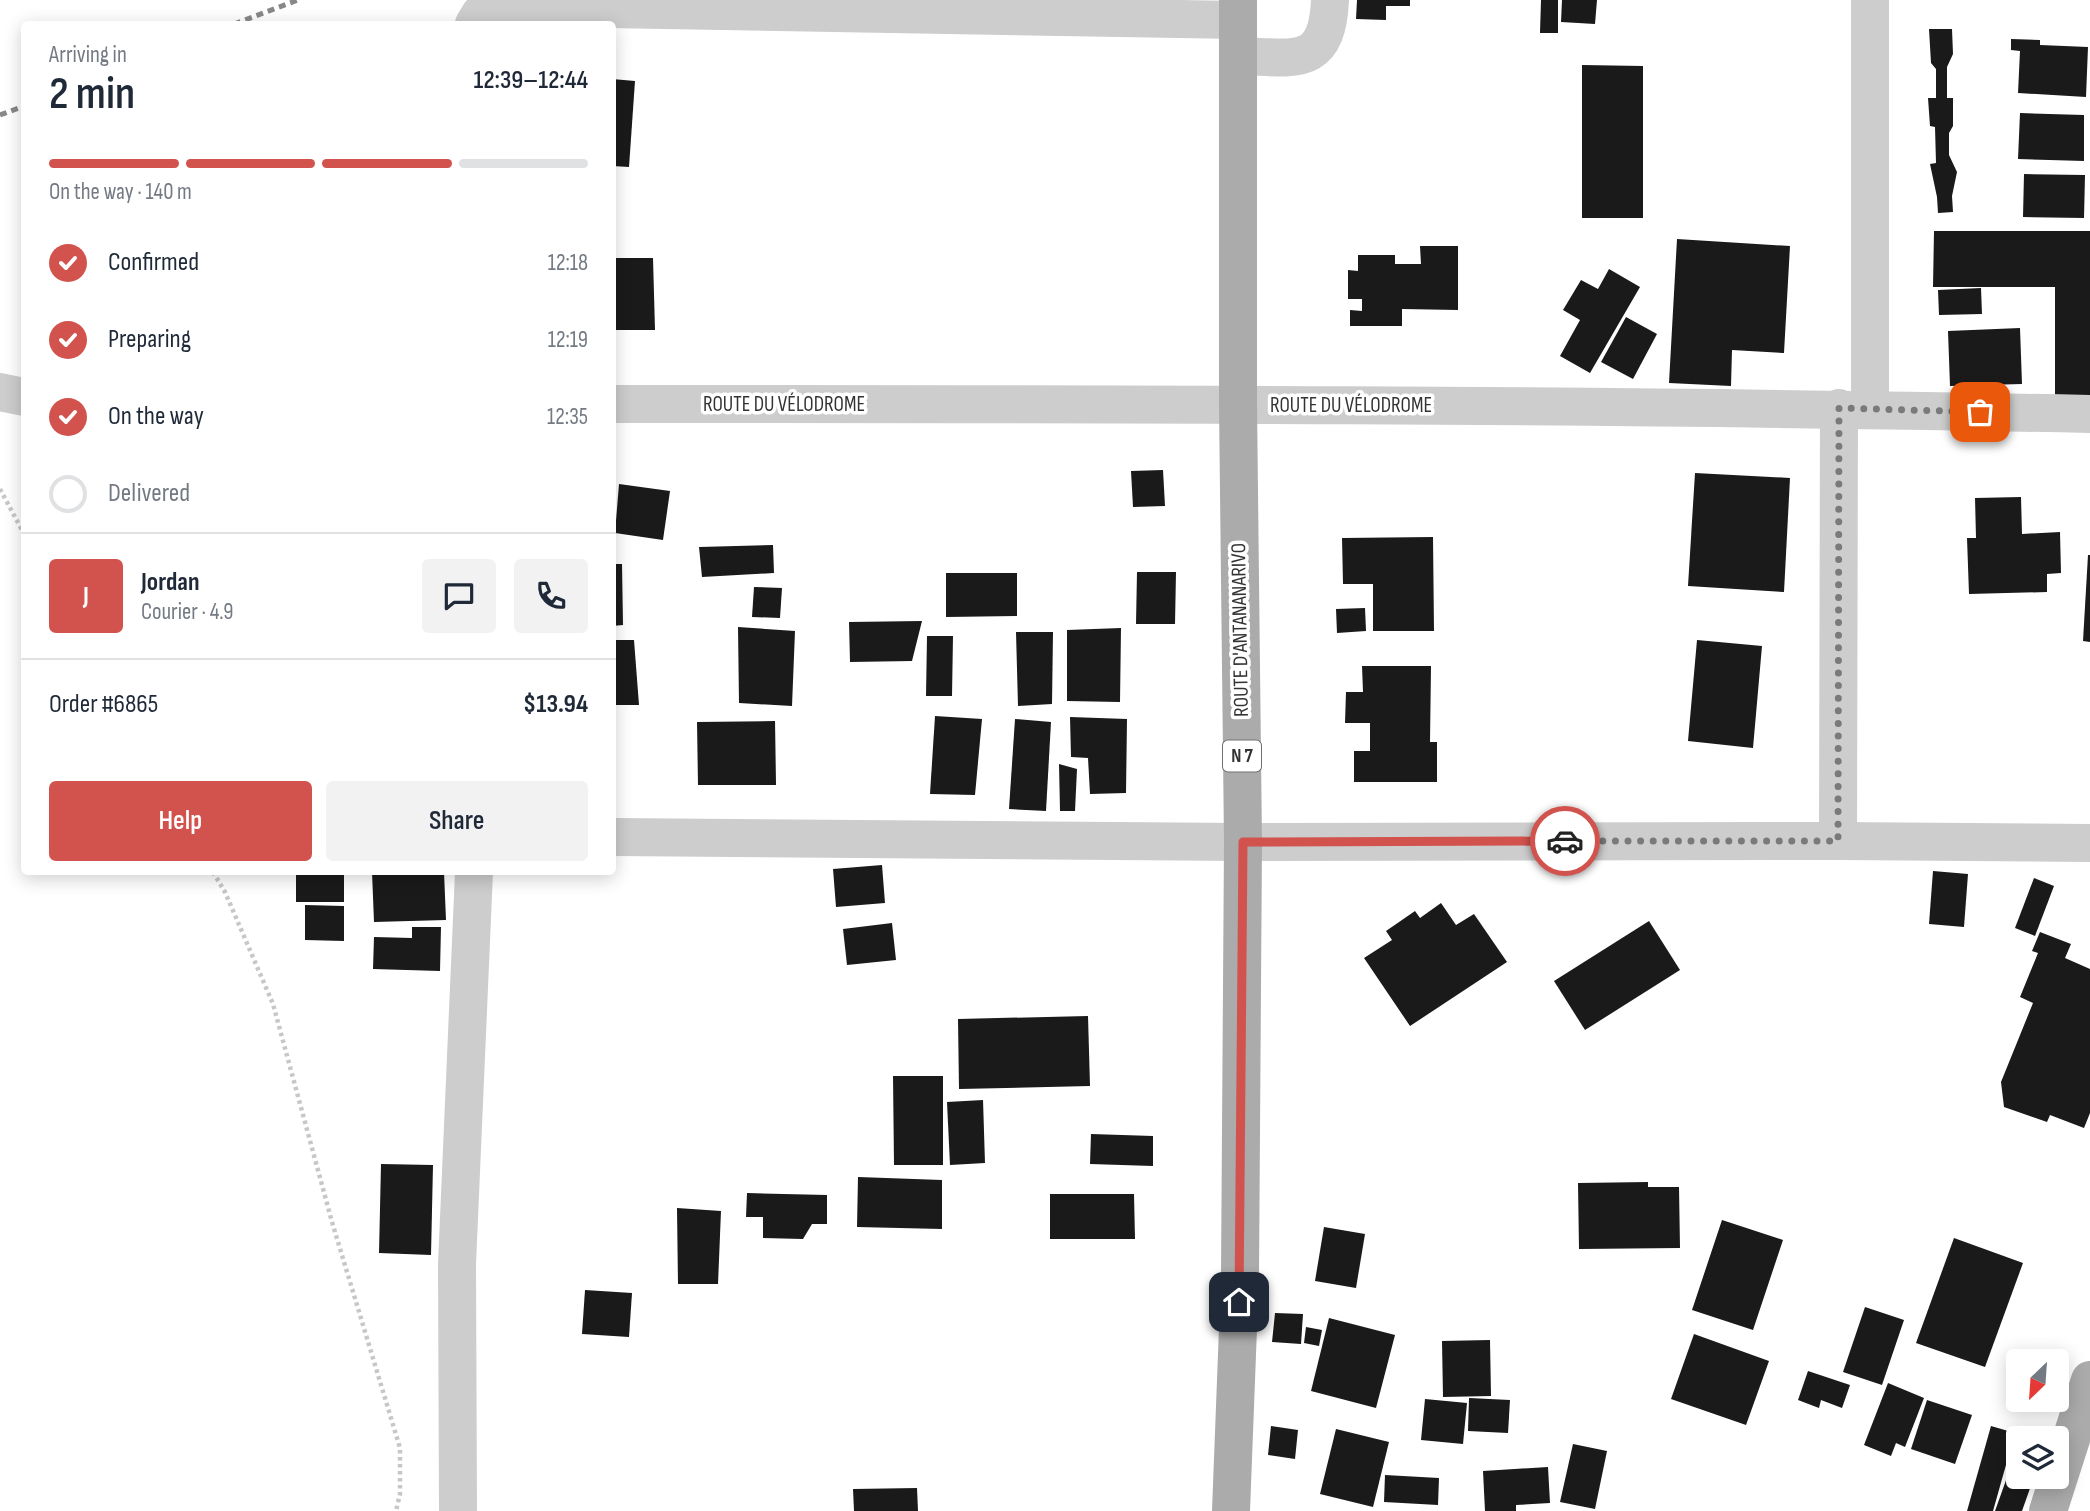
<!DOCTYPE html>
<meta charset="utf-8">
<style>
:root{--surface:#fff;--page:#f2f2f3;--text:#1f2937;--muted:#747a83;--line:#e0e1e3;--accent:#d2524d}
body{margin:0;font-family:"Sofia Sans Condensed",sans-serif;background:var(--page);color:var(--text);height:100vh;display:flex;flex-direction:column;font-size:26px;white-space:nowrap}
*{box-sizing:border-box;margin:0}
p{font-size:23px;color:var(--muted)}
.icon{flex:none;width:38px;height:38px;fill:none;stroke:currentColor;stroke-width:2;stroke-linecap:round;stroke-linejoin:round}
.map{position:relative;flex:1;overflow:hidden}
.side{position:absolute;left:21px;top:21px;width:595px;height:854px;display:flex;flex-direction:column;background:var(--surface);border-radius:7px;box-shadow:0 4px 18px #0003}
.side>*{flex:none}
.needle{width:46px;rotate:205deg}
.controls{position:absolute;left:2006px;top:1349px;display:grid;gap:14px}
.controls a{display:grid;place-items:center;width:63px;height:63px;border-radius:7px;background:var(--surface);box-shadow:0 4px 18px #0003;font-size:35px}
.pin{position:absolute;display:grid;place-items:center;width:60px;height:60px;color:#fff;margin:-30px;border-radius:14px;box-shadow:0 4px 10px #0006}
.courier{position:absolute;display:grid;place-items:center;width:70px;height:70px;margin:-35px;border:5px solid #d2524d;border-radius:50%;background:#fff;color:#222;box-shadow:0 2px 9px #0007}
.head em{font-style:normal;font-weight:600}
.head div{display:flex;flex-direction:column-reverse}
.head{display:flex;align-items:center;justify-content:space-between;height:119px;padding:0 28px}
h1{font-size:46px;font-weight:600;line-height:52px}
.bar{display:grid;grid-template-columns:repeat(4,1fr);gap:10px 7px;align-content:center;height:84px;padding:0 28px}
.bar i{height:9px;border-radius:5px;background:var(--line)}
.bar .current{background:var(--accent)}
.bar p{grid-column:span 4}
.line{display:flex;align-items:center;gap:18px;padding:0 28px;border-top:2px solid var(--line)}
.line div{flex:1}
.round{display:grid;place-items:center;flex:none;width:74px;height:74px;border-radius:7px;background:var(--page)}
ol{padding:0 28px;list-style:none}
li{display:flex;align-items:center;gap:21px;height:77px}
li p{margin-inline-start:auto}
li .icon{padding:7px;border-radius:50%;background:var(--accent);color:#fff;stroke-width:4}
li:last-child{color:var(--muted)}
li i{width:38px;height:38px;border:4px solid var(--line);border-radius:50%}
.action{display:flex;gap:14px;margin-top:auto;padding:14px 28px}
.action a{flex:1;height:80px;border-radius:7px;background:var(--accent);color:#fff;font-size:28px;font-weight:600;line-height:80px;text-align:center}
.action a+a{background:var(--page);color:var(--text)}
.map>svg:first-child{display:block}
.building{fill:#1a1a1a}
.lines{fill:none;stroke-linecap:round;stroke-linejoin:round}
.path{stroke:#c7c7c7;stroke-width:4.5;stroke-dasharray:3.5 3.5;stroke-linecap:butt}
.minor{stroke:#cdcdcd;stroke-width:38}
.major{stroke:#ababab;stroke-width:38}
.rail{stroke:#888;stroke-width:5;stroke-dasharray:7 5;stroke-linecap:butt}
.done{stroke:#7a7a7a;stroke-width:7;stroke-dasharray:0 12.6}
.route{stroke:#d2524d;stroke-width:9}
.labels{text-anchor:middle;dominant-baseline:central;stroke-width:7;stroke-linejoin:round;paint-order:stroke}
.shield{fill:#fff;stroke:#707070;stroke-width:2}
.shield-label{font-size:19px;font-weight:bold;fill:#333}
.street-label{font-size:21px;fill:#333;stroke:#fff}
</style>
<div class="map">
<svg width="2090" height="1511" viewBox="0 0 2090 1511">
<rect width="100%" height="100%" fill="#fff"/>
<g class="building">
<polygon points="1357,0 1410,0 1410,6 1386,6 1386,20 1356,19"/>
<polygon points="1541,0 1558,0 1558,33 1540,33"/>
<polygon points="1562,0 1597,0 1595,24 1561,22"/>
<polygon points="1929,29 1952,29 1953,54 1947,67 1947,98 1953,98 1953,126 1949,133 1949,155 1957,172 1952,196 1953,212 1938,213 1937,197 1930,164 1936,163 1935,127 1930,126 1928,98 1936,98 1936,69 1931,63"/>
<polygon points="2011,39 2040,40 2040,45 2088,47 2086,97 2018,93 2020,51 2011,50"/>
<polygon points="1582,65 1643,66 1643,218 1582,218"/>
<polygon points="612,79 635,81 629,167 612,166"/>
<polygon points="2020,113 2084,115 2084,161 2018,159"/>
<polygon points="2024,174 2085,175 2084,218 2023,217"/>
<polygon points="1934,231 2090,231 2090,395 2055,395 2055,287 1933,287"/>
<polygon points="1677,239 1790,246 1784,353 1732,350 1731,386 1669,383"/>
<polygon points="1420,246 1458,246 1458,310 1402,309 1402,326 1350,326 1350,310 1362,311 1362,299 1348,299 1348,270 1358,271 1358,255 1395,255 1395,264 1421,264"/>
<polygon points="612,258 653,258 655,330 612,330"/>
<polygon points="1609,269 1640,287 1590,373 1560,356 1580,320 1563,310 1581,280 1598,289"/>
<polygon points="1981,288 1982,314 1939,315 1938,290"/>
<polygon points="1626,317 1657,334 1633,379 1601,362"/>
<polygon points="2020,328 2022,384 1950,386 1948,331"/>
<polygon points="1163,470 1165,506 1133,507 1131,471"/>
<polygon points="1695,473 1790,478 1784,592 1688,586"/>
<polygon points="619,484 670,491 663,540 615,533"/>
<polygon points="2021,497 2022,534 2060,532 2061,573 2047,574 2047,592 1969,594 1967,538 1976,538 1975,498"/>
<polygon points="1433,537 1434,631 1373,631 1373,584 1343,584 1342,538"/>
<polygon points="773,545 774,573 702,577 699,547"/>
<polygon points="2088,555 2090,555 2090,642 2083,641"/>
<polygon points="612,564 622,564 623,625 612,626"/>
<polygon points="1137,572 1176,572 1175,624 1136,624"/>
<polygon points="946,573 1017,573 1017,616 946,617"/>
<polygon points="754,587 782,588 780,618 752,617"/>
<polygon points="1365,608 1366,631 1337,633 1336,609"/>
<polygon points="922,621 912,661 850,662 849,622"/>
<polygon points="738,627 795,631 792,706 739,703"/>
<polygon points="1121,628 1120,702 1067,701 1067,630"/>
<polygon points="1016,632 1053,632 1052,704 1018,706"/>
<polygon points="927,636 953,636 952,696 926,696"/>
<polygon points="612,640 634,640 639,705 612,705"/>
<polygon points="1697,640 1762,646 1753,748 1688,741"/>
<polygon points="1362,666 1431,666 1430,742 1437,742 1437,782 1354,782 1354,751 1370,751 1370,723 1345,723 1346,692 1363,692"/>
<polygon points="935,716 982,719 975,795 930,794"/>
<polygon points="1070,717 1127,719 1126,793 1090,794 1088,758 1071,757"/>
<polygon points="1015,719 1051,722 1046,811 1009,809"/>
<polygon points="775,721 776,785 698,785 697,722"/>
<polygon points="1059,764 1077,769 1075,811 1060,811"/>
<polygon points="882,865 885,903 836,907 833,869"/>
<polygon points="1933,871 1968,874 1964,927 1929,924"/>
<rect x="296" y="872" width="48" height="30"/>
<polygon points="372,872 444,872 446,920 374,922"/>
<polygon points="2034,878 2054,886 2035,936 2015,928"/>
<polygon points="1441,903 1456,925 1474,914 1507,962 1410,1026 1364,958 1392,940 1386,931 1415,911 1420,918"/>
<polygon points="305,905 344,906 344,941 305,940"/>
<polygon points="1649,921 1680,970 1585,1030 1554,981"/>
<polygon points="892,923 896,960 847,965 843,929"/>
<polygon points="412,927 441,927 440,971 373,969 374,937 412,938"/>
<polygon points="2040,932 2071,944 2065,958 2090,969 2090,1113 2084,1128 2050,1115 2047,1122 2004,1107 2001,1082 2033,1003 2020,997 2038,953 2032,951"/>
<polygon points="1088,1016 1090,1086 959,1089 958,1019"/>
<polygon points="893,1076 943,1076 943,1165 894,1165"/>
<polygon points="983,1100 985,1163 950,1165 947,1102"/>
<polygon points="1091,1134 1153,1136 1153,1166 1090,1164"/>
<polygon points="381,1164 433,1165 431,1255 379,1253"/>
<polygon points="858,1177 942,1180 942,1229 857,1227"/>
<polygon points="1648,1182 1648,1187 1679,1187 1680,1248 1579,1249 1578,1183"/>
<polygon points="747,1193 827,1195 827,1224 812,1224 803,1239 763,1238 763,1217 746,1217"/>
<polygon points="1050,1194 1134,1194 1135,1239 1050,1239"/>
<polygon points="677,1208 721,1211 718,1284 678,1284"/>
<polygon points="1722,1220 1783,1240 1753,1330 1692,1310"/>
<polygon points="1324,1227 1365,1234 1356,1288 1315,1281"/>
<polygon points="1954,1238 2023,1263 1985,1367 1916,1343"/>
<polygon points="585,1290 632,1293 629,1337 582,1334"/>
<polygon points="1865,1307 1904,1320 1882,1385 1843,1372"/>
<polygon points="1275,1313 1303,1314 1301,1344 1272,1342"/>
<polygon points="1329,1318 1395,1335 1376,1408 1311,1391"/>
<polygon points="1306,1327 1322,1330 1319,1346 1304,1343"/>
<polygon points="1694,1334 1769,1361 1746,1425 1671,1399"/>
<polygon points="1490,1340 1491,1396 1443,1397 1442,1341"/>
<polygon points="1808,1371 1850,1385 1842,1408 1821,1400 1819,1408 1798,1400"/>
<polygon points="1888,1383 1924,1398 1905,1447 1896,1443 1891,1456 1864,1445"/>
<polygon points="1469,1398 1510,1400 1508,1433 1468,1431"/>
<polygon points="1425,1399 1467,1403 1463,1444 1421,1440"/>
<polygon points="1927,1400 1972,1415 1955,1464 1911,1449"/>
<polygon points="1271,1426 1298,1430 1295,1459 1268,1455"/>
<polygon points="1991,1426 2015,1433 1993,1511 1967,1511"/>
<polygon points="1336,1429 1389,1442 1373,1507 1320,1494"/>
<polygon points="1573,1444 1607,1451 1595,1509 1560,1502"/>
<polygon points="1548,1467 1550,1503 1516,1505 1516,1511 1485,1511 1483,1471"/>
<polygon points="2010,1469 2018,1472 2018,1477 2034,1477 2022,1511 1995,1511"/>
<polygon points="1385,1475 1439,1478 1438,1505 1384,1502"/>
<polygon points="917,1488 918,1511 854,1511 853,1489"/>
</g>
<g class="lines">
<g class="path">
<polyline points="0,489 24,534"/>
<polyline points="213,872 225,892 273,1004 332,1222 400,1448 400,1494 396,1511"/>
</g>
<g class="minor">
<polyline points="474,24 480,14 491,7 1238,20"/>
<path d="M1238,56C1293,57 1327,70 1330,0"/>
<polyline points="0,392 24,397"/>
<path d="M612,404C1105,404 1598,404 2090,414"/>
<polyline points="1870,409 1870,0"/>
<polyline points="612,837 1243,842 1838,841 2090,843"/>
<polyline points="1838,841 1839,408"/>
<polyline points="458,1511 457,1264 474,872"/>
</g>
<g class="major">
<polyline points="1231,1511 1240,1276 1243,842 1238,404 1238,0"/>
<polyline points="2048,1511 2090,1380"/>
</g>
<g class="rail">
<polyline points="234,24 298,0"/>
<polyline points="0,115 24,106"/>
</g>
</g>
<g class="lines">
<polyline class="done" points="1565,841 1838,841 1839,408 1980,412"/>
<polyline class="route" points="1239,1302 1243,842 1565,841"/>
</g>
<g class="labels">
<rect class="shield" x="1223" y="740.5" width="38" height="31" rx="5"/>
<g class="shield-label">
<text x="1242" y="756">N 7</text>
</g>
<g class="street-label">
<text x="784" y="404">ROUTE DU VÉLODROME</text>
<text x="1351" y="405">ROUTE DU VÉLODROME</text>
<text transform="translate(1240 630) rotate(-91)">ROUTE D'ANTANANARIVO</text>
</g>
</g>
</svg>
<div class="controls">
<a><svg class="needle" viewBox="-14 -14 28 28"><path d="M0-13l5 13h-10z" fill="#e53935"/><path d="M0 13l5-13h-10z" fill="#747a83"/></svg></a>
<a><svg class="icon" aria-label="layers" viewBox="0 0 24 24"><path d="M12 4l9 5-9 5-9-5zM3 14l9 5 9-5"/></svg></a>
</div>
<div class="pin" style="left:1980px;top:412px;background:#ea580c"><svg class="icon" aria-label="bag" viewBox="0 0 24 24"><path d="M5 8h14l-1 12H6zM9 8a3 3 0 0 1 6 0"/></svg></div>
<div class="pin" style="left:1239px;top:1302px;background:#1f2937"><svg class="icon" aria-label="home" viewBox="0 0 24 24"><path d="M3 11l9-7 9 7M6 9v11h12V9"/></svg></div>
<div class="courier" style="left:1565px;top:841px"><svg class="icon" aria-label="car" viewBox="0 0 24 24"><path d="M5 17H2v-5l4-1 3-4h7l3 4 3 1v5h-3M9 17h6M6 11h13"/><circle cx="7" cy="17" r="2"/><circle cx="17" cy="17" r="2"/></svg></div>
<section class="side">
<div class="head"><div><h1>2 min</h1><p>Arriving in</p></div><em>12:39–12:44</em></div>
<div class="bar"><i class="current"></i><i class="current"></i><i class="current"></i><i></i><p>On the way · 140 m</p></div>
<ol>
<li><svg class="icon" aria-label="check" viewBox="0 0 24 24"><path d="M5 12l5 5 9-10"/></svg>Confirmed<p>12:18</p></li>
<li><svg class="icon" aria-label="check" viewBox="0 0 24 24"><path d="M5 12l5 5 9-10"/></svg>Preparing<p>12:19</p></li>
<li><svg class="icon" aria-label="check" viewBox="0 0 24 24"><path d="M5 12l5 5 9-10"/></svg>On the way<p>12:35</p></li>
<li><i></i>Delivered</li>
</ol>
<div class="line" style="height:126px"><b class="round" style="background:var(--accent);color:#fff">J</b><div><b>Jordan</b><p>Courier · 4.9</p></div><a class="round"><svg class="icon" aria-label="chat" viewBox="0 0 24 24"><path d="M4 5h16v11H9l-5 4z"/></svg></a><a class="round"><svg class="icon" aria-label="phone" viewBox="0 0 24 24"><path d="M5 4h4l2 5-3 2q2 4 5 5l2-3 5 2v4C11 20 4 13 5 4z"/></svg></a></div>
<div class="line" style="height:91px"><div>Order #6865</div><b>$13.94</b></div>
<div class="action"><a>Help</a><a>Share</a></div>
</section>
</div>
